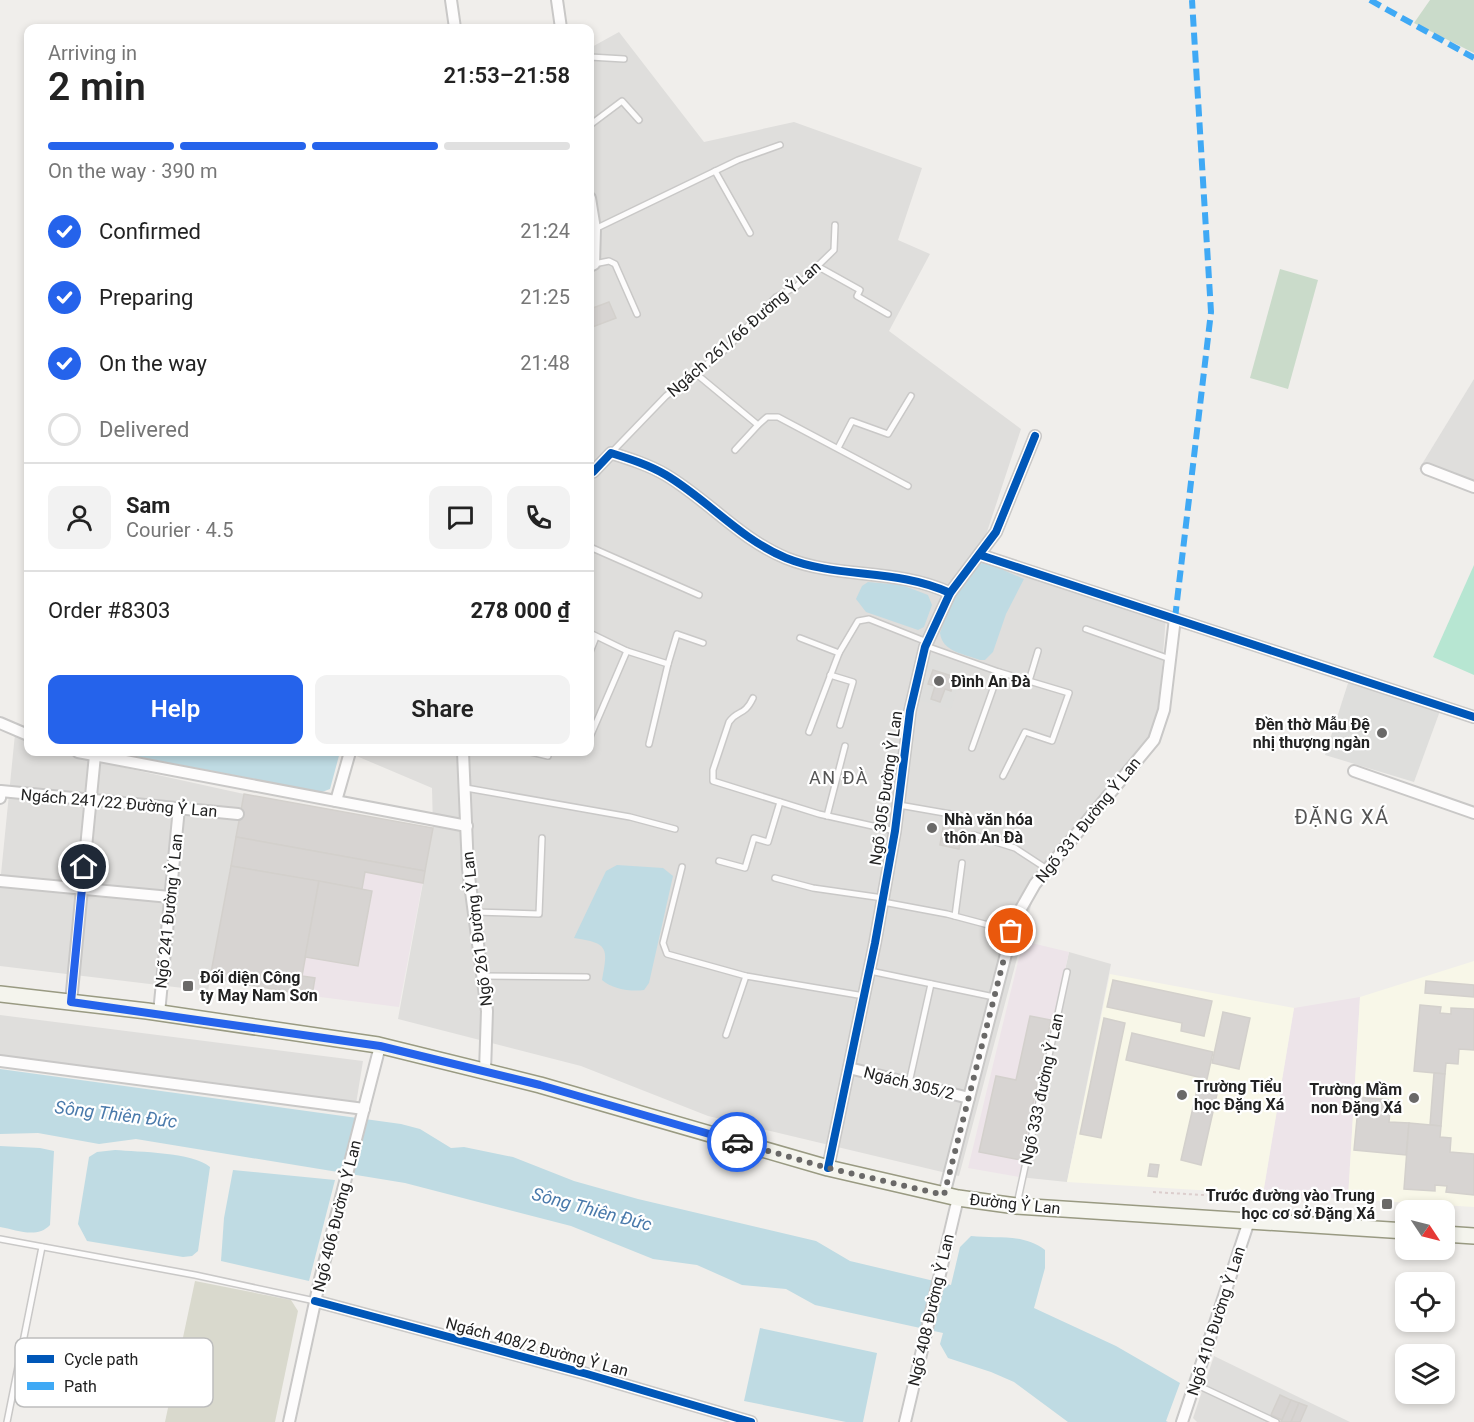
<!DOCTYPE html>
<meta charset="utf-8">
<style>
:root{--surface:#fff;--page:#f2f2f2;--text:#222;--muted:#767676;--line:#e0e0e0;--accent:#2563eb}
body{margin:0;font-family:Roboto,sans-serif;background:var(--page);color:var(--text);height:100vh;display:flex;flex-direction:column;font-size:22px;white-space:nowrap}
*{box-sizing:border-box;margin:0}
p{font-size:20px;color:var(--muted)}
.icon{flex:none;width:33px;height:33px;fill:none;stroke:currentColor;stroke-width:2;stroke-linecap:round;stroke-linejoin:round}
.map{position:relative;flex:1;overflow:hidden}
.drawer{position:absolute;left:24px;top:24px;width:570px;height:732px;display:flex;flex-direction:column;background:var(--surface);border-radius:12px;box-shadow:0 3px 9px #0003}
.drawer>*{flex:none}
.needle{width:39px;rotate:125deg}
.tools{position:absolute;left:1395px;top:1200px;display:grid;gap:12px}
.tools a{display:grid;place-items:center;width:60px;height:60px;border-radius:12px;background:var(--surface);box-shadow:0 3px 9px #0003;font-size:30px}
.pin{position:absolute;display:grid;place-items:center;width:51px;height:51px;color:#fff;margin:-26px;border:3px solid #fff;border-radius:50%;box-shadow:0 2px 6px #0007}
.courier{position:absolute;display:grid;place-items:center;width:60px;height:60px;margin:-30px;border:4px solid #2563eb;border-radius:50%;background:#fff;color:#222;box-shadow:0 2px 8px #0007}
.headline em{font-style:normal;font-weight:600}
.headline div{display:flex;flex-direction:column-reverse}
.headline{display:flex;align-items:center;justify-content:space-between;height:102px;padding:0 24px}
h1{font-size:39px;font-weight:600;line-height:45px}
.bar{display:grid;grid-template-columns:repeat(4,1fr);gap:9px 6px;align-content:center;height:72px;padding:0 24px}
.bar i{height:8px;border-radius:4px;background:var(--line)}
.bar .selected{background:var(--accent)}
.bar p{grid-column:span 4}
.line{display:flex;align-items:center;gap:15px;padding:0 24px;border-top:2px solid var(--line)}
.line div{flex:1}
.round{display:grid;place-items:center;flex:none;width:63px;height:63px;border-radius:12px;background:var(--page)}
ol{padding:0 24px;list-style:none}
li{display:flex;align-items:center;gap:18px;height:66px}
li p{margin-inline-start:auto}
li .icon{padding:6px;border-radius:50%;background:var(--accent);color:#fff;stroke-width:4}
li:last-child{color:var(--muted)}
li i{width:33px;height:33px;border:3px solid var(--line);border-radius:50%}
.cta{display:flex;gap:12px;margin-top:auto;padding:12px 24px}
.cta a{flex:1;height:69px;border-radius:12px;background:var(--accent);color:#fff;font-size:24px;font-weight:600;line-height:69px;text-align:center}
.cta a+a{background:var(--page);color:var(--text)}
.map>svg:first-child{display:block}
.residential{fill:#dfdedc}
.industrial{fill:#ede4e9}
.education{fill:#f8f7e8}
.religious{fill:#dededc}
.construction{fill:#d9d9cd}
.cemetery{fill:#cadbca}
.pitch{fill:#b7e6d2}
.water{fill:#bfdbe3}
.building{fill:#d7d4d2;stroke:#d3d0cc;stroke-width:1.5}
.lines{fill:none;stroke-linecap:round;stroke-linejoin:round}
.lane-casing{stroke:#c9c8c7;stroke-width:8}
.street-casing{stroke:#c9c8c7;stroke-width:14}
.secondary-casing{stroke:#999a82;stroke-width:18}
.path{stroke:#dccecd;stroke-width:2;stroke-dasharray:3 3;stroke-linecap:butt}
.lane{stroke:#fdfcfc;stroke-width:5}
.street{stroke:#fdfcfc;stroke-width:10}
.secondary{stroke:#f4f4ed;stroke-width:15}
.quiet{stroke:#3fa9f5;stroke-width:6;stroke-dasharray:12 6;stroke-linecap:butt}
.cycleway-casing{stroke:#fff;stroke-width:11}
.cycleway{stroke:#0057b8;stroke-width:8}
.done{stroke:#6a6968;stroke-width:6;stroke-dasharray:0 10.8}
.route{stroke:#2563eb;stroke-width:8}
.poi-dot{fill:#6a6968;stroke:#fff;stroke-width:2}
.labels{text-anchor:middle;dominant-baseline:central;stroke-width:4.5;stroke-linejoin:round;paint-order:stroke}
.street-label{font-size:16px;fill:#222;stroke:#fff}
.poi-label{font-size:16px;font-weight:bold;fill:#222;stroke:#fff;text-anchor:start}
.neighbourhood-label{font-size:18px;letter-spacing:1.5px;fill:#555;stroke:#fff}
.water-label{font-size:18px;font-style:italic;fill:#4a7aab;stroke:#fff}
.quarter-label{font-size:20px;letter-spacing:1.5px;fill:#555;stroke:#fff}
.key{fill:#fff;stroke:#bdbdbd;stroke-width:1.5}
.key-label{font-size:16px;fill:#222}
</style>
<div class="map">
<svg width="1474" height="1422" viewBox="0 0 1474 1422">
<rect width="100%" height="100%" fill="#f0eeeb"/>
<g class="residential">
<polygon points="619,32 704,142 794,122 922,168 898,240 930,254 889,331 1021,429 981,550 1166,616 1156,745 1036,887 959,1176 708,1116 581,1066 398,1019 433,828 432,788 347,752 590,752 590,48"/>
<polygon points="1474,379 1474,491 1419,469"/>
<polygon points="15,734 28,739 28,752 64,752 85,759 244,794 208,991 0,966 0,884"/>
<polygon points="1069,952 1111,964 1067,1182 1019,1177"/>
<polygon points="0,1015 363,1061 356,1104 0,1059"/>
<polygon points="1214,1356 1350,1422 1197,1422 1193,1418"/>
</g>
<g class="industrial">
<polygon points="244,794 433,828 399,1007 312,996 210,978"/>
<polygon points="1023,941 1069,952 1019,1177 968,1168"/>
<polygon points="1360,997 1348,1199 1263,1194 1294,1008"/>
</g>
<g class="education">
<polygon points="1474,961 1474,1207 1348,1199 1360,997"/>
<polygon points="1110,974 1294,1008 1263,1194 1067,1182"/>
</g>
<g class="religious">
<polygon points="932,655 964,664 951,709 915,699 927,657"/>
<polygon points="1349,680 1440,711 1414,782 1325,755"/>
</g>
<polygon class="construction" points="195,1281 291,1300 298,1311 275,1422 165,1422"/>
<g class="cemetery">
<polygon points="1430,0 1474,0 1474,53 1414,23"/>
<polygon points="1280,269 1318,280 1288,389 1250,378"/>
</g>
<polygon class="pitch" points="1474,565 1474,675 1433,657"/>
<g class="water">
<path d="M985,562L1024,579L1006,614L993,652L985,660H980C965,654 942,652 940,633C946,615 965,567 985,562Z"/>
<polygon points="868,582 902,585 928,595 932,605 924,627 918,630 866,612 856,599 862,586"/>
<polygon points="113,752 340,752 330,789 322,792"/>
<path d="M617,865L663,868L673,876L649,983L644,990C631,992 612,989 602,980C608,948 609,943 574,938L606,871Z"/>
<path d="M0,1069L401,1124L420,1129L451,1148L464,1147L513,1157L574,1181L638,1199L816,1241L850,1261L951,1285L960,1247L971,1236C997,1239 1024,1233 1045,1250V1268L1034,1308L1116,1346L1180,1383L1166,1421L1168,1422H1068L1014,1382L991,1372L948,1358L940,1344L943,1333L815,1305L786,1289L742,1285L697,1265L653,1259L571,1226L405,1183L136,1139L99,1144L38,1133L0,1134Z"/>
<path d="M0,1146L40,1148L54,1151L50,1225C37,1239 17,1230 0,1227Z"/>
<path d="M115,1150C139,1152 192,1152 210,1167L198,1251L192,1256L183,1257L87,1241L78,1224L89,1157L97,1152Z"/>
<polygon points="233,1170 335,1180 309,1281 221,1261 224,1218"/>
<polygon points="760,1328 877,1353 863,1422 846,1422 744,1401"/>
</g>
<g class="building">
<polygon points="609,302 616,318 590,328 590,309"/>
<polygon points="933,670 955,677 951,691 945,689 940,702 931,699 935,686 928,684"/>
<polygon points="244,794 433,828 425,871 236,837"/>
<polygon points="945,816 965,819 959,849 940,845"/>
<polygon points="236,837 425,871 423,883 365,872 362,889 231,866"/>
<polygon points="231,866 319,881 302,976 315,978 312,996 210,978"/>
<polygon points="319,881 372,891 358,966 305,957"/>
<polygon points="1113,980 1212,1001 1204,1036 1181,1031 1182,1023 1107,1007"/>
<polygon points="1426,981 1474,985 1474,997 1425,993"/>
<polygon points="1420,1005 1441,1007 1440,1013 1451,1014 1451,1008 1474,1009 1474,1050 1459,1049 1458,1064 1446,1063 1445,1074 1414,1071"/>
<polygon points="1223,1012 1250,1018 1239,1069 1212,1063"/>
<polygon points="1030,1016 1051,1020 1021,1160 979,1152 996,1076 1016,1080"/>
<polygon points="1104,1018 1125,1023 1101,1138 1080,1134"/>
<polygon points="1132,1033 1213,1052 1207,1079 1126,1060"/>
<polygon points="1434,1073 1445,1074 1441,1126 1430,1125"/>
<polygon points="1197,1090 1217,1094 1201,1165 1181,1160"/>
<polygon points="1359,1097 1391,1100 1389,1122 1409,1123 1406,1155 1354,1150"/>
<polygon points="1409,1123 1441,1126 1440,1137 1451,1138 1450,1152 1474,1154 1474,1195 1446,1192 1447,1186 1435,1185 1435,1191 1404,1189"/>
<polygon points="1150,1164 1159,1165 1157,1177 1148,1176"/>
<polygon points="1280,1395 1291,1400 1282,1420 1271,1415"/>
<polygon points="1291,1400 1299,1403 1291,1422 1281,1422"/>
<polygon points="1299,1403 1307,1406 1300,1422 1291,1422"/>
</g>
<g class="lines">
<g class="lane-casing">
<g id="lane">
<polyline points="590,57 624,59"/>
<polyline points="590,125 622,101 639,120"/>
<polyline points="715,171 750,233"/>
<polyline points="595,229 738,160 780,145"/>
<polyline points="594,264 609,261 615,264 637,314"/>
<polyline points="817,266 860,290 857,296 888,314"/>
<polyline points="694,372 758,425 767,417 778,417 908,486"/>
<polyline points="838,448 852,421 888,434 911,396"/>
<polyline points="735,450 758,425"/>
<polyline points="611,453 666,396 726,349 776,297 797,286 834,250 835,225"/>
<polyline points="590,547 699,595"/>
<polyline points="1086,629 1170,659"/>
<polyline points="590,633 627,651 668,664 649,744"/>
<polyline points="800,638 839,653"/>
<polyline points="926,646 999,672 1069,693 1052,741 1025,732 1003,776"/>
<polyline points="590,652 596,637"/>
<polyline points="668,664 677,634 703,643"/>
<polyline points="830,675 853,682 840,725"/>
<polyline points="1029,681 1038,651"/>
<path d="M753,698C744,717 738,709 729,722L713,770V781L819,814L895,831"/>
<polyline points="809,732 839,653 858,621 869,619 927,642"/>
<polyline points="590,737 627,651"/>
<polyline points="972,748 999,672"/>
<polyline points="531,752 548,756"/>
<polyline points="466,788 630,817 675,829"/>
<polyline points="899,805 962,816"/>
<polyline points="827,816 845,746"/>
<polyline points="974,835 1015,848 1047,869"/>
<polyline points="719,861 745,868 754,838 768,842 780,802"/>
<polyline points="682,867 663,943 667,954 746,976 864,996"/>
<polyline points="775,878 813,888 883,898"/>
<polyline points="883,902 947,914 1011,931"/>
<polyline points="474,912 539,914 542,838"/>
<polyline points="955,916 962,863"/>
<polyline points="870,971 994,997"/>
<polyline points="483,976 587,977"/>
<polyline points="726,1035 746,976"/>
<polyline points="909,1083 931,984"/>
<polyline points="1017,1204 1067,972"/>
<polyline points="0,1239 195,1275 315,1301"/>
<polyline points="1195,1384 1276,1422"/>
<polyline points="7,1422 42,1247"/>
</g>
</g>
<g class="street-casing">
<g id="street">
<polyline points="451,0 455,28"/>
<polyline points="557,0 561,28"/>
<polyline points="590,198 595,229 594,264 590,266"/>
<polyline points="1427,469 1474,487"/>
<path d="M593,472L611,453C630,459 649,465 666,475C708,500 740,539 786,558C838,579 896,568 950,593"/>
<polyline points="980,555 1474,717"/>
<polyline points="0,723 28,735"/>
<polyline points="78,752 467,826"/>
<polyline points="463,752 468,869 487,1011 485,1071"/>
<polyline points="1354,771 1474,813"/>
<polyline points="0,798 1,791 238,814"/>
<polyline points="336,801 350,752"/>
<polyline points="0,881 170,897"/>
<polyline points="71,1002 95,755"/>
<polyline points="159,1013 179,808"/>
<polyline points="0,1061 364,1109"/>
<polyline points="849,1068 969,1098"/>
<polyline points="828,1168 875,943 895,831 910,711 925,647 950,593 996,532 1035,436"/>
<polyline points="944,1195 1015,919 1035,884 1154,740 1164,710 1175,618"/>
<polyline points="315,1301 587,1374 751,1422"/>
<polyline points="289,1422 320,1279 380,1046"/>
<polyline points="905,1422 958,1198"/>
<polyline points="1182,1422 1249,1221"/>
</g>
</g>
<g class="secondary-casing">
<g id="secondary">
<polyline points="0,994 147,1011 378,1045 540,1085 828,1168 958,1198 1016,1206 1406,1231"/>
<polyline points="1444,1234 1474,1236"/>
</g>
</g>
<polyline class="path" points="1153,1192 1303,1201"/>
<use href="#lane" class="lane"/>
<use href="#street" class="street"/>
<use href="#secondary" class="secondary"/>
<g class="quiet">
<polyline points="1370,0 1474,58"/>
<polyline points="1175,618 1211,312 1192,0"/>
</g>
<g class="cycleway-casing">
<g id="cycleway">
<path d="M593,472L611,453C630,459 649,465 666,475C708,500 740,539 786,558C838,579 896,568 950,593"/>
<polyline points="980,555 1474,717"/>
<polyline points="828,1168 875,943 895,831 910,711 925,647 950,593 996,532 1035,436"/>
<polyline points="315,1301 587,1374 751,1422"/>
</g>
</g>
<use href="#cycleway" class="cycleway"/>
</g>
<g class="lines">
<polyline class="done" points="737,1142 828,1168 944,1195 1011,931"/>
<polyline class="route" points="84,867 71,1002 380,1046 540,1085 737,1142"/>
</g>
<g class="poi-dot">
<circle cx="939" cy="681" r="6"/>
<circle cx="1382" cy="733" r="6"/>
<circle cx="932" cy="828" r="6"/>
<rect x="182" y="980" width="12" height="12" rx="3"/>
<circle cx="1182" cy="1095" r="6"/>
<circle cx="1414" cy="1098" r="6"/>
<rect x="1381" y="1198" width="12" height="12" rx="3"/>
</g>
<g class="labels">
<g class="street-label">
<text transform="translate(744 329) rotate(-41)">Ngách 261/66 Đường Ỷ Lan</text>
<text transform="translate(886 788) rotate(-82)">Ngõ 305 Đường Ỷ Lan</text>
<text transform="translate(119 803) rotate(5)">Ngách 241/22 Đường Ỷ Lan</text>
<text transform="translate(1088 820) rotate(-51)">Ngõ 331 Đường Ỷ Lan</text>
<text transform="translate(169 911) rotate(-84)">Ngõ 241 Đường Ỷ Lan</text>
<text transform="translate(477 929) rotate(-97)">Ngõ 261 Đường Ỷ Lan</text>
<text transform="translate(909 1083) rotate(14)">Ngách 305/2</text>
<text transform="translate(1042 1089) rotate(-78)">Ngõ 333 đường Ỷ Lan</text>
<text transform="translate(1015 1204) rotate(6)">Đường Ỷ Lan</text>
<text transform="translate(337 1216) rotate(-76)">Ngõ 406 Đường Ỷ Lan</text>
<text transform="translate(931 1310) rotate(-77)">Ngõ 408 Đường Ỷ Lan</text>
<text transform="translate(1216 1321) rotate(-72)">Ngõ 410 Đường Ỷ Lan</text>
<text transform="translate(537 1347) rotate(15)">Ngách 408/2 Đường Ỷ Lan</text>
</g>
<g class="poi-label">
<text x="951" y="681">Đình An Đà</text>
<text x="1370" y="724" text-anchor="end">Đền thờ Mẫu Đệ<tspan x="1370" dy="18">nhị thượng ngàn</tspan></text>
<text x="944" y="819">Nhà văn hóa<tspan x="944" dy="18">thôn An Đà</tspan></text>
<text x="200" y="977">Đối diện Công<tspan x="200" dy="18">ty May Nam Sơn</tspan></text>
<text x="1194" y="1086">Trường Tiểu<tspan x="1194" dy="18">học Đặng Xá</tspan></text>
<text x="1402" y="1089" text-anchor="end">Trường Mầm<tspan x="1402" dy="18">non Đặng Xá</tspan></text>
<text x="1375" y="1195" text-anchor="end">Trước đường vào Trung<tspan x="1375" dy="18">học cơ sở Đặng Xá</tspan></text>
</g>
<g class="neighbourhood-label">
<text x="839" y="777">AN ĐÀ</text>
</g>
<g class="water-label">
<text transform="translate(116 1114) rotate(7)">Sông Thiên Đức</text>
<text transform="translate(592 1209) rotate(15)">Sông Thiên Đức</text>
</g>
<g class="quarter-label">
<text x="1342" y="817">ĐẶNG XÁ</text>
</g>
</g>
<rect x="15" y="1338" width="198" height="69" rx="9" class="key"/>
<rect x="27" y="1355" width="27" height="8" fill="#0057b8"/>
<rect x="27" y="1382" width="27" height="8" fill="#3fa9f5"/>
<g class="key-label">
<text x="64" y="1365">Cycle path</text>
<text x="64" y="1392">Path</text>
</g>
</svg>
<div class="tools">
<a><svg class="needle" viewBox="-14 -14 28 28"><path d="M0-13l5 13h-10z" fill="#e53935"/><path d="M0 13l5-13h-10z" fill="#767676"/></svg></a>
<a><svg class="icon" aria-label="locate" viewBox="0 0 24 24"><circle cx="12" cy="12" r="6"/><path d="M12 2v4M12 18v4M2 12h4M18 12h4"/></svg></a>
<a><svg class="icon" aria-label="layers" viewBox="0 0 24 24"><path d="M12 4l9 5-9 5-9-5zM3 14l9 5 9-5"/></svg></a>
</div>
<div class="pin" style="left:1011px;top:931px;background:#ea580c"><svg class="icon" aria-label="bag" viewBox="0 0 24 24"><path d="M5 8h14l-1 12H6zM9 8a3 3 0 0 1 6 0"/></svg></div>
<div class="pin" style="left:84px;top:867px;background:#1f2937"><svg class="icon" aria-label="home" viewBox="0 0 24 24"><path d="M3 11l9-7 9 7M6 9v11h12V9"/></svg></div>
<div class="courier" style="left:737px;top:1142px"><svg class="icon" aria-label="car" viewBox="0 0 24 24"><path d="M5 17H2v-5l4-1 3-4h7l3 4 3 1v5h-3M9 17h6M6 11h13"/><circle cx="7" cy="17" r="2"/><circle cx="17" cy="17" r="2"/></svg></div>
<section class="drawer">
<div class="headline"><div><h1>2 min</h1><p>Arriving in</p></div><em>21:53–21:58</em></div>
<div class="bar"><i class="selected"></i><i class="selected"></i><i class="selected"></i><i></i><p>On the way · 390 m</p></div>
<ol>
<li><svg class="icon" aria-label="check" viewBox="0 0 24 24"><path d="M5 12l5 5 9-10"/></svg>Confirmed<p>21:24</p></li>
<li><svg class="icon" aria-label="check" viewBox="0 0 24 24"><path d="M5 12l5 5 9-10"/></svg>Preparing<p>21:25</p></li>
<li><svg class="icon" aria-label="check" viewBox="0 0 24 24"><path d="M5 12l5 5 9-10"/></svg>On the way<p>21:48</p></li>
<li><i></i>Delivered</li>
</ol>
<div class="line" style="height:108px"><a class="round"><svg class="icon" aria-label="person" viewBox="0 0 24 24"><circle cx="12" cy="8" r="4"/><path d="M4 21q1-7 8-7t8 7"/></svg></a><div><b>Sam</b><p>Courier · 4.5</p></div><a class="round"><svg class="icon" aria-label="chat" viewBox="0 0 24 24"><path d="M4 5h16v11H9l-5 4z"/></svg></a><a class="round"><svg class="icon" aria-label="phone" viewBox="0 0 24 24"><path d="M5 4h4l2 5-3 2q2 4 5 5l2-3 5 2v4C11 20 4 13 5 4z"/></svg></a></div>
<div class="line" style="height:78px"><div>Order #8303</div><b>278 000 ₫</b></div>
<div class="cta"><a>Help</a><a>Share</a></div>
</section>
</div>
